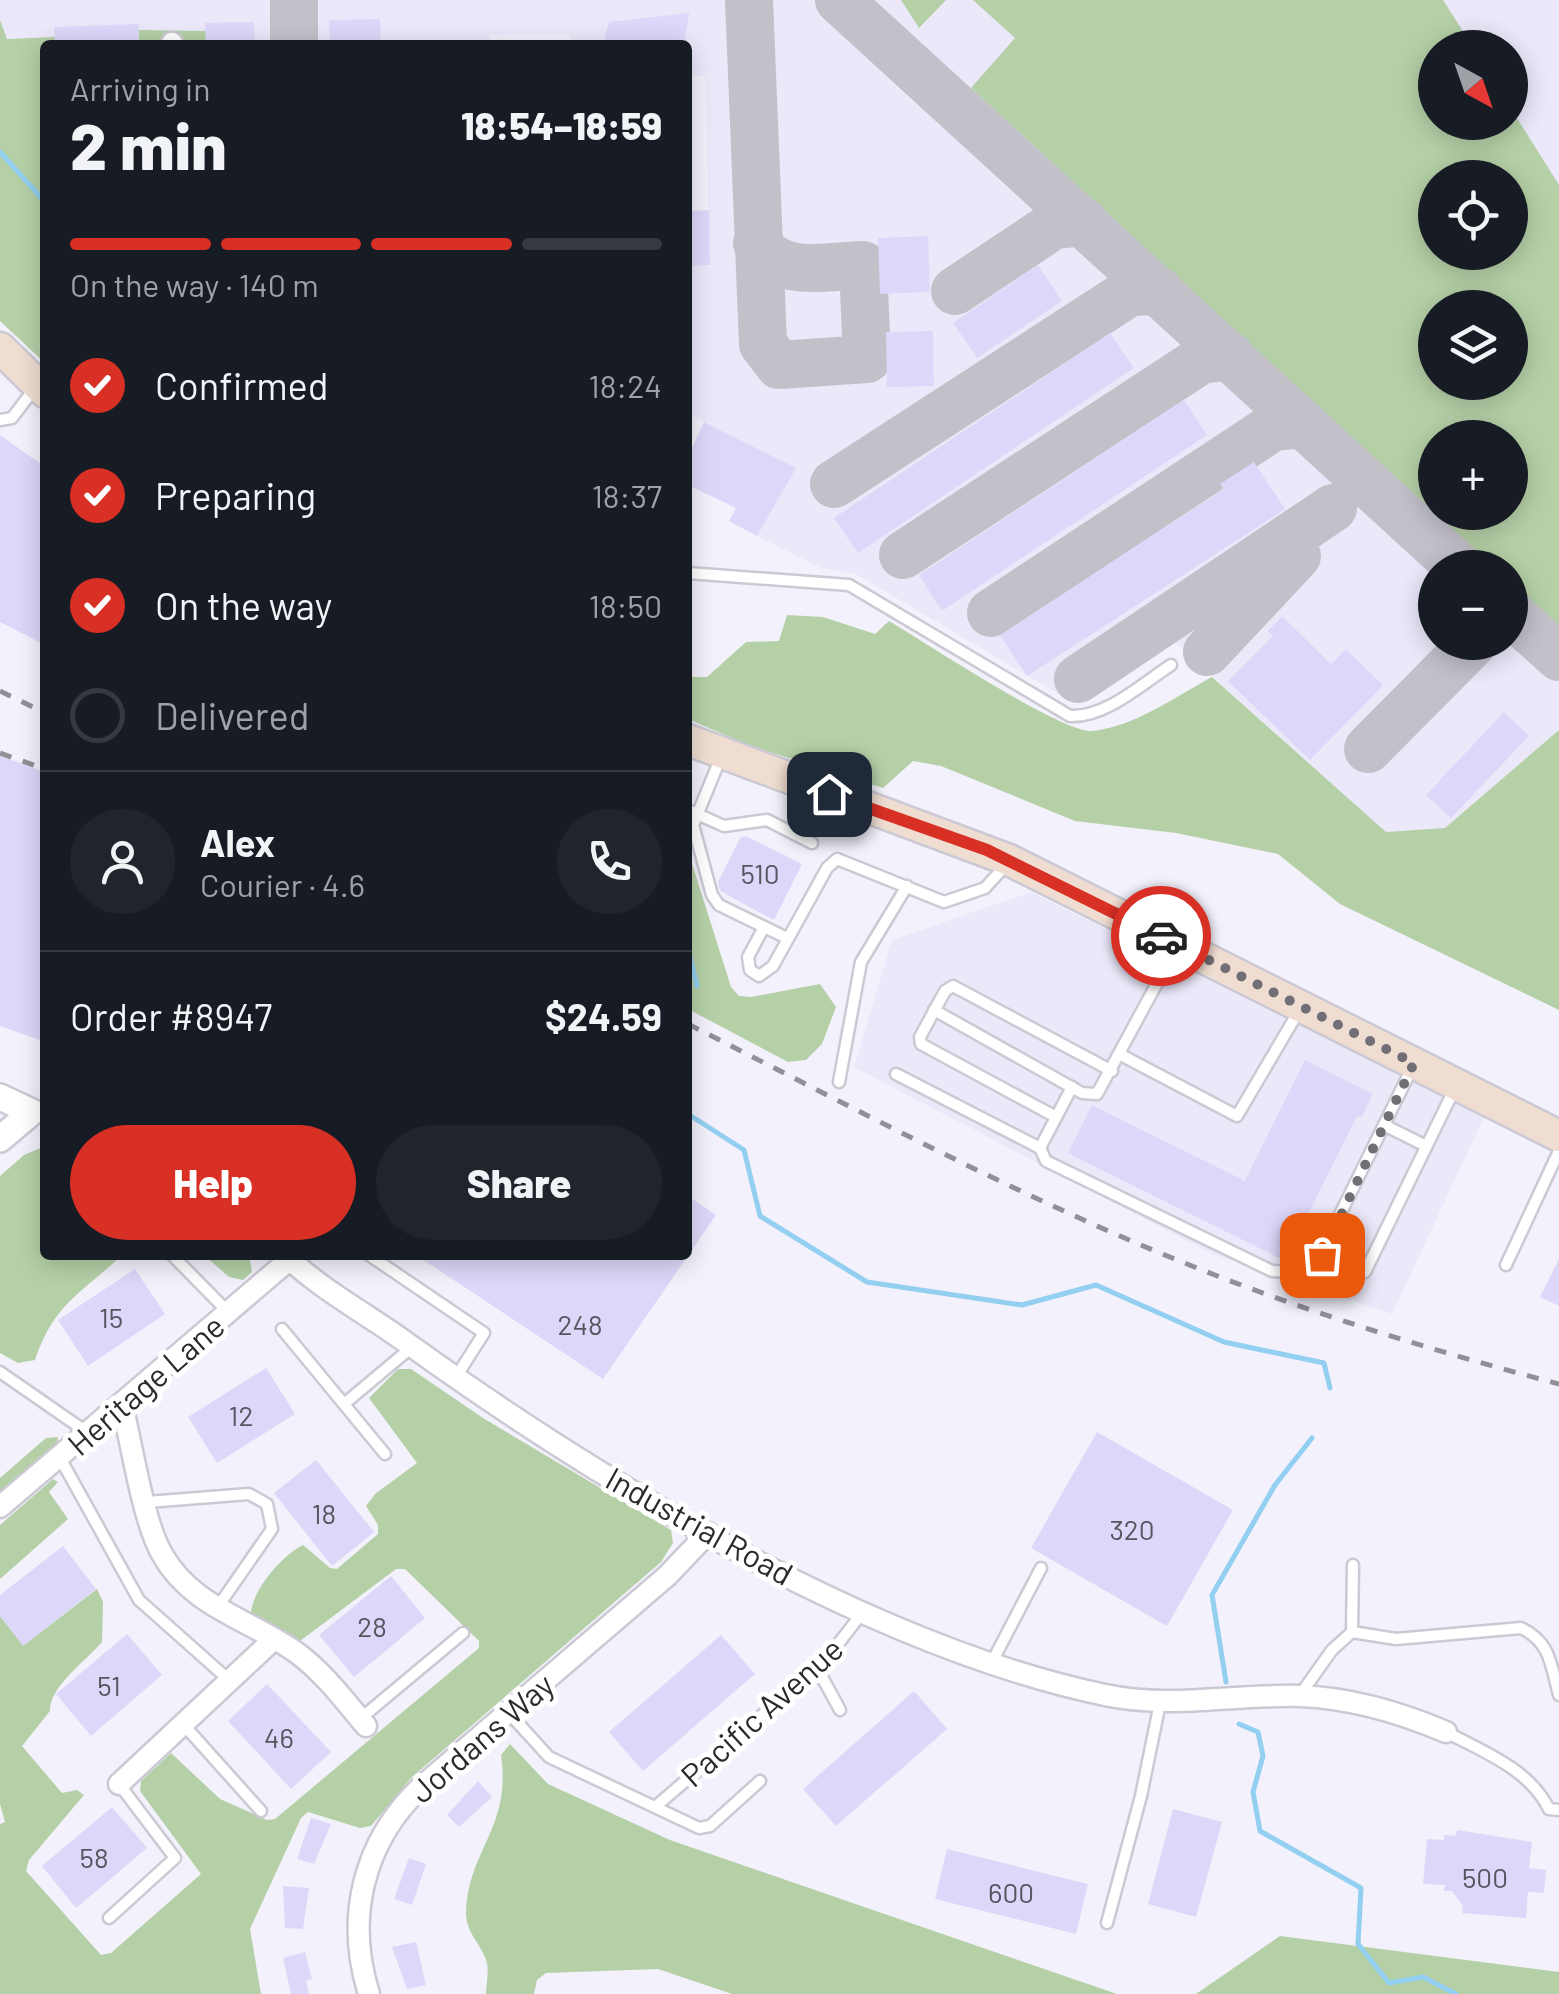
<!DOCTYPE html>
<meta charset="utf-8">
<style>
:root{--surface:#171b24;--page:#20242c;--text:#f1f3f6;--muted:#9ea1a6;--line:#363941;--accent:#d93025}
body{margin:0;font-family:Barlow,sans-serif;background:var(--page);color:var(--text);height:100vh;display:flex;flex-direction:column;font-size:38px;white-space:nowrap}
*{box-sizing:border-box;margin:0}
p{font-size:32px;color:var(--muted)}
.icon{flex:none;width:55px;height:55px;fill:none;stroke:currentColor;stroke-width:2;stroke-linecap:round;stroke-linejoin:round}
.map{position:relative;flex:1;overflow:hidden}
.panel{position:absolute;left:40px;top:40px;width:652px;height:1220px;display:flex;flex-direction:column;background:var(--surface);border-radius:10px;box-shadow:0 5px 25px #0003}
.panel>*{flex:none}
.needle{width:65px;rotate:140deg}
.fabs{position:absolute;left:1418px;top:30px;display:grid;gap:20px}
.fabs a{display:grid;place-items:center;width:110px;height:110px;border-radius:50%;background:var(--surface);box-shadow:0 5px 25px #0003;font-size:50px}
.pin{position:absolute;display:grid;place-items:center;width:85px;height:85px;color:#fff;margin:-42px;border-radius:20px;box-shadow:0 5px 15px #0006}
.courier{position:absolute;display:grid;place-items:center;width:100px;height:100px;margin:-50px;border:8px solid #d93025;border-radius:50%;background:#fff;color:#222;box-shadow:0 2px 12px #0007}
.head em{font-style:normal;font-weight:800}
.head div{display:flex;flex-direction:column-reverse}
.head{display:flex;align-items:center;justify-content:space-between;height:170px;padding:0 30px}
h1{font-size:65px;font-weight:800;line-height:75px}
.bar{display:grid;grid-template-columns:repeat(4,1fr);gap:15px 10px;align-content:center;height:120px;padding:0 30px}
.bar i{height:12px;border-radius:8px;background:var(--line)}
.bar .selected{background:var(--accent)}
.bar p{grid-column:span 4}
.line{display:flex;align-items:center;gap:25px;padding:0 30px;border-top:2px solid var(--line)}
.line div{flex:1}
.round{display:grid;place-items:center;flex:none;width:105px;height:105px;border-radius:52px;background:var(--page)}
ol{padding:0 30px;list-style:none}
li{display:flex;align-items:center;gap:30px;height:110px}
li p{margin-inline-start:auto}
li .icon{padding:10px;border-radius:50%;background:var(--accent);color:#fff;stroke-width:4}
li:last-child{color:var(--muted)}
li i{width:55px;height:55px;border:5px solid var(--line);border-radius:50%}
.primary-button{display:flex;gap:20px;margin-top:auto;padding:20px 30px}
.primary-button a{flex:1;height:115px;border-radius:60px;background:var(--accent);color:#fff;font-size:40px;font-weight:800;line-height:115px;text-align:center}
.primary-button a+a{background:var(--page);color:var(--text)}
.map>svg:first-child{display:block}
.built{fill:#ebe8fa;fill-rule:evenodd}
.green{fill:#b5d0a7;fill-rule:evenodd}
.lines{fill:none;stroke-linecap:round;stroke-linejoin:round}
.stream{stroke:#93cff0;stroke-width:5}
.taxiway{stroke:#c2c0c9;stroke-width:48}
.building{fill:#ddd8f9}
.service-casing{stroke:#cbc9d3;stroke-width:15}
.minor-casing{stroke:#cbc9d3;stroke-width:25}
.tertiary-casing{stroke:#cbc9d3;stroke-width:30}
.secondary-casing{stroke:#cbc9d3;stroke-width:35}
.service{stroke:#fff;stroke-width:10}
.minor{stroke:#fff;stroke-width:20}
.tertiary{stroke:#fff;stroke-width:25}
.secondary{stroke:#f0ddd2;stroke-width:30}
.rail{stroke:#929097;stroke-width:5;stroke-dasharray:12 12;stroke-linecap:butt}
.done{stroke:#706f75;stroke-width:10;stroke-dasharray:0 18}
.route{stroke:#d93025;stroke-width:12}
.labels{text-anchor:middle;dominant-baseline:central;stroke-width:10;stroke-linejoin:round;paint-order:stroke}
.number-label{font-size:28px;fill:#575560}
.street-label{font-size:32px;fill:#2a292d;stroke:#fff}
</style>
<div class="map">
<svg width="1559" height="1994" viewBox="0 0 1559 1994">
<rect width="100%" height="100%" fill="#f3f1fb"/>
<g class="built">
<path d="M0,0H1559V730L1445,828L1385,832L1170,638L1087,697L1067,699L854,573L821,568L757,536L795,468L688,413L692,266L710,265L705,76L688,75V45H572L569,34L490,35V45H45L0,93ZM1435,48H1510V122H1435ZM1435,178H1510V252H1435ZM1435,308H1510V382H1435ZM1435,438H1510V512H1435ZM1435,568H1510V642H1435Z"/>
<polygon points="1031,892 1485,1115 1392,1314 1212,1254 854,1067 892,940"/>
</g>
<g class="green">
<polygon points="901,0 946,0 919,28"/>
<path d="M973,0H1443L1473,47L1435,48V122H1510V107L1559,185V628L1510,583V568L1493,567L971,88L1015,38ZM1435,178H1510V252H1435ZM1435,308H1510V382H1435ZM1435,438H1510V512H1435Z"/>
<polygon points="0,20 7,39 55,37 55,45 45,45 45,363 0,321"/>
<polygon points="139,30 206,31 206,45 139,45"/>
<path d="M787,615L823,617L875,634L889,621C923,641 1062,733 1092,731C1134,727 1175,697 1212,677L1386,832L1445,828L1559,730V1010L1340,904L1278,854L1176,833L1075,821L941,766L913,761L883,788L748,745L688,719V677H707L746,642L779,641Z"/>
<polygon points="688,851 731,987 739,996 751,997 820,984 836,1007 822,1044 806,1060 788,1062 688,1009"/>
<path d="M45,1146V1255H122C81,1294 54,1303 35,1360L18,1363L0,1353V1176L24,1155Z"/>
<polygon points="204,1255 249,1255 252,1272 243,1280 229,1277"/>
<path d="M398,1369H411L483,1418L671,1530L673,1543L661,1562L412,1777L371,1826L360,1828L308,1812L301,1818L250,1929L261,1994H0V1824L5,1822L0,1804V1616L24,1645L97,1589L103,1602L102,1642C87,1660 49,1687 50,1711L22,1746L62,1793L77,1790L84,1795L29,1860L26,1871L101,1955L111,1953L201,1874L140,1791L141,1781L171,1753L220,1799L267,1820L275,1819L479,1648V1641L405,1569H396L300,1641L292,1642L251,1620C247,1595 282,1555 303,1545L330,1568L337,1569L378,1534V1525L366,1506L375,1494L417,1463L369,1398Z"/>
<polygon points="58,1437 57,1444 0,1494 0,1478 46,1438"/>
<polygon points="53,1479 58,1482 49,1492 68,1519 0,1579 0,1525"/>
<path d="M510,1744L548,1784L670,1840L1117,1994H732L658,1969L546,1973L537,1980L534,1994H486C486,1985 489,1972 487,1963C482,1944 466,1934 466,1913C467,1851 512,1828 501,1755Z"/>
<polygon points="1280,1936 1559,1972 1559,1994 1196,1994"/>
</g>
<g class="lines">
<g class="stream">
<polyline points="0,152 45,202"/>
<polyline points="688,948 697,986"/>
<polyline points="688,1114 744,1150 760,1216 867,1282 1022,1305 1096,1285 1224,1342 1324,1363 1330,1388"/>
<polyline points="1226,1682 1212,1595 1275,1485 1312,1438"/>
<polyline points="1239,1724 1258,1732 1263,1756 1253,1792 1260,1831 1361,1888 1358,1944 1389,1983 1423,1977 1456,1994"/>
</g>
<g class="taxiway">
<polyline points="294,0 294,45"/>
<path d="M749,0L763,344L779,365L867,359L863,265C826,266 780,279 757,243"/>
<polyline points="839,0 1460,568"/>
<polyline points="955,291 1054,225 1084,222"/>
<polyline points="834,484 1130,292 1159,291"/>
<polyline points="903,555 1201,360 1230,356"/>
<polyline points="991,613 1273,427 1304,424"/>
<polyline points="1510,613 1559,657"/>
<polyline points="1207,652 1297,556"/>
<polyline points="1078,679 1333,508"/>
<polyline points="1368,749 1474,642"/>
</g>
</g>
<g class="building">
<polygon points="689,13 684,45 603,45 609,22"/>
<polygon points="380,19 381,45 330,45 329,20"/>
<polygon points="254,22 255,45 206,45 205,23"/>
<polygon points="139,24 139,45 55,45 54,27"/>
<polygon points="709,210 710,265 688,266 688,211"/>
<polygon points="928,236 930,292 880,294 878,238"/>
<polygon points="1038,265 1062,301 977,358 953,323"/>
<polygon points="933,331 934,386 887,387 886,332"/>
<polygon points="1110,333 1134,368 858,553 834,518"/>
<polygon points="1184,400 1207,435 942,611 919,575"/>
<polygon points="704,422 796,468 757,536 729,521 736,508 688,485 688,457"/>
<polygon points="0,435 45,467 45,645 0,622"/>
<polygon points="1254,462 1285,509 1027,676 1000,635 1224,489 1220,484"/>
<polygon points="1282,616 1331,664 1346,649 1383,685 1310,760 1228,681 1273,636 1268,631"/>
<polygon points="1504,712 1529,736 1451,818 1426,795"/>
<polygon points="0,756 45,772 45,1042 0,1026"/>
<polygon points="746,836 802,864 774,920 720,891 718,882 740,838"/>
<polygon points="1305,1060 1373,1094 1361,1118 1357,1116 1285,1261 1068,1153 1092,1105 1245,1181"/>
<polygon points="688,1196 716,1215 603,1379 416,1255 688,1255"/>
<polygon points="1559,1259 1559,1306 1540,1297"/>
<polygon points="135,1269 165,1314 88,1366 58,1320"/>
<polygon points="266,1368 295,1414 217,1463 188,1417"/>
<polygon points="1097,1432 1233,1510 1167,1626 1031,1548"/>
<polygon points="316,1460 374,1532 332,1566 274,1493"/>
<polygon points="63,1546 96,1589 23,1646 0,1616 0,1595"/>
<polygon points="391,1576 425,1618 354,1677 319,1635"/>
<polygon points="127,1634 162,1675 91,1736 56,1694"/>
<polygon points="721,1635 755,1674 643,1771 609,1732"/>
<polygon points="267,1684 331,1752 291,1789 228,1721"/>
<polygon points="914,1691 947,1729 836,1826 803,1789"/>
<polygon points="478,1781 492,1797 459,1827 447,1815"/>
<polygon points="112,1807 147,1848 76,1908 42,1866"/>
<polygon points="1173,1809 1222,1822 1196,1917 1148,1904"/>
<polygon points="311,1818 331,1824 314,1864 297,1859"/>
<polygon points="1457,1830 1532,1842 1529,1868 1546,1870 1544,1893 1528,1892 1526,1918 1462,1913 1463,1906 1452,1891 1444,1891 1445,1885 1423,1884 1427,1839 1444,1840 1444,1835 1456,1836"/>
<polygon points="947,1849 1088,1884 1076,1934 935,1899"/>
<polygon points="409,1858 426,1864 412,1905 394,1899"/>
<polygon points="283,1886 309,1888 303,1929 285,1928"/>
<polygon points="416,1942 426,1985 407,1989 392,1947"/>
<polygon points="305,1952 312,1979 306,1981 309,1994 291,1994 283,1958"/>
</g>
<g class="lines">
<g class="service-casing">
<g id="service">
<polyline points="0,420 12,418 34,389"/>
<path d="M688,573L849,585L1070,716C1105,718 1142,684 1171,665"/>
<polyline points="721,757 693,825 712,895 719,905 787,938"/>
<polyline points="688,810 724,826 767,820 812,843"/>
<polyline points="764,927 748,957 750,970 759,976 773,966 827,868 837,859 944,902 985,888 1006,865"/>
<polyline points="934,1010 1082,1093 1097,1094 1175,950"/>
<polyline points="1121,1055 1237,1116 1300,1009"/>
<polyline points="1412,1068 1323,1249 1327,1261 1354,1275 1365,1272 1455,1088"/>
<polyline points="896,1074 1040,1148"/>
<polyline points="839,1082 861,962 907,886"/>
<polyline points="1072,1087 1040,1148 1046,1161 1272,1271 1290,1272 1322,1255"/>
<polyline points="1056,1117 921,1044 920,1037 945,991 953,986 1112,1071"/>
<polyline points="1384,1125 1426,1146"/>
<polyline points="172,1255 228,1312"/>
<polyline points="369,1255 484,1333 456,1377"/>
<polyline points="1506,1265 1559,1151"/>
<polyline points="282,1329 385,1454"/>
<polyline points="0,1372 88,1433"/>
<polyline points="344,1404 412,1347"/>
<polyline points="60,1458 139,1600 229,1680"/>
<polyline points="147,1502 249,1494 267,1504 272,1529 217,1608"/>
<path d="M1352,1632L1396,1639L1521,1628C1551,1642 1551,1666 1559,1695"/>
<polyline points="992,1662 1041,1568"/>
<polyline points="823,1663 822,1677 840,1710"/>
<polyline points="1300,1695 1332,1650 1352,1632 1353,1565"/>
<polyline points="508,1712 549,1757 699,1828 710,1826 760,1781"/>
<polyline points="360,1719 463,1633"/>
<polyline points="183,1724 261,1811"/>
<path d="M1446,1732C1484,1752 1529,1769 1549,1809L1559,1810"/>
<polyline points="655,1807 824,1662 863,1612"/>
<polyline points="109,1918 175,1858 119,1784"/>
<polyline points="1107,1923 1141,1796 1160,1703"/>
</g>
</g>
<g class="minor-casing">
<g id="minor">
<polyline points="172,43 173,45"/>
<path d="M285,1255C320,1289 367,1314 407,1343C600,1482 871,1646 1105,1695C1171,1709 1233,1694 1300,1696C1352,1698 1399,1712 1446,1732"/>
<path d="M122,1405C132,1445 143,1521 162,1554C192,1608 250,1619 297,1653C324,1673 344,1700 366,1726"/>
<polyline points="0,1507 289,1260"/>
<polyline points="119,1784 274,1639"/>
<path d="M369,1994C345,1918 363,1842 421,1787L667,1576L708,1533"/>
</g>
</g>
<g class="tertiary-casing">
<polyline id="tertiary" points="0,1097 32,1112 0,1139"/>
</g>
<g class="secondary-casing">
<g id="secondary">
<polyline points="0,348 45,392"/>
<polyline points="688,740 1009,860 1559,1136"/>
</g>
</g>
<use href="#service" class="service"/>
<use href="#minor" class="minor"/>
<use href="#tertiary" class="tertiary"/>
<use href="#secondary" class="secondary"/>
<g class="rail">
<polyline points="0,691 45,713"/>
<polyline points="0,753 45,769"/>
<path d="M688,1024C854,1108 1019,1197 1192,1266C1312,1314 1434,1351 1559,1384"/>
</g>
</g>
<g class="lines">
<polyline class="done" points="1161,936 1414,1063 1322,1255"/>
<polyline class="route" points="829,794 987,850 1161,936"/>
</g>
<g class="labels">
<g class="number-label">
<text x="760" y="873">510</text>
<text x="111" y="1317">15</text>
<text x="580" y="1324">248</text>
<text x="241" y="1415">12</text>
<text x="324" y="1513">18</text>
<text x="1132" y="1529">320</text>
<text x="372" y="1626">28</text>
<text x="109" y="1685">51</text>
<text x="279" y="1737">46</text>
<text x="94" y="1857">58</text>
<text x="1485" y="1877">500</text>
<text x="1011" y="1892">600</text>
</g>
<g class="street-label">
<text transform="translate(145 1384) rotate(-41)">Heritage Lane</text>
<text transform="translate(700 1525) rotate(29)">Industrial Road</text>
<text transform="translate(761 1711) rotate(-42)">Pacific Avenue</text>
<text transform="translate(481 1737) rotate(-41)">Jordans Way</text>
</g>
</g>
</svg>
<div class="fabs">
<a><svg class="needle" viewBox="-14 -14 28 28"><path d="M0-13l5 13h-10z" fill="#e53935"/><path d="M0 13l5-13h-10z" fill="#9ea1a6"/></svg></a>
<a><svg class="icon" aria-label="locate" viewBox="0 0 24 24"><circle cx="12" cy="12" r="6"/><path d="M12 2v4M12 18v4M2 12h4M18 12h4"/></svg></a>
<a><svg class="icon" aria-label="layers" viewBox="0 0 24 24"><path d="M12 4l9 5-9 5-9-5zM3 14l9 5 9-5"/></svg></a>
<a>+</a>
<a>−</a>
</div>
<div class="pin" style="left:1322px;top:1255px;background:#ea580c"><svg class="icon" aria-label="bag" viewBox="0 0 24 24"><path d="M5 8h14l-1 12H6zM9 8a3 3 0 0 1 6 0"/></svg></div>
<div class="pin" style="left:829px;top:794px;background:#1f2937"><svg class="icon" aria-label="home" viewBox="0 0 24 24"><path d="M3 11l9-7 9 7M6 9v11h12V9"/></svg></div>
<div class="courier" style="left:1161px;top:936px"><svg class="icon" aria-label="car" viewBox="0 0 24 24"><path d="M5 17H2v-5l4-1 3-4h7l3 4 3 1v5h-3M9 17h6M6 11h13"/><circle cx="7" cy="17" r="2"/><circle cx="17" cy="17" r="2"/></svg></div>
<section class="panel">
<div class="head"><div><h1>2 min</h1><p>Arriving in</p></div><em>18:54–18:59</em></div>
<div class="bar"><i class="selected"></i><i class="selected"></i><i class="selected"></i><i></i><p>On the way · 140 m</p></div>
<ol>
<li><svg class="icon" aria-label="check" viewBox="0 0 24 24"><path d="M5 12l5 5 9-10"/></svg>Confirmed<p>18:24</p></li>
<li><svg class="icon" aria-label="check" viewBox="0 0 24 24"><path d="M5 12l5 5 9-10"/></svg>Preparing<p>18:37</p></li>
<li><svg class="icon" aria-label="check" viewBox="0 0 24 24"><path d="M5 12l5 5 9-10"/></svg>On the way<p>18:50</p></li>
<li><i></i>Delivered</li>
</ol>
<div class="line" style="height:180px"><a class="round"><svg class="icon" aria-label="person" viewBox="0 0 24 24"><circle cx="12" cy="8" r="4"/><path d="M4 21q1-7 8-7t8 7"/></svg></a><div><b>Alex</b><p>Courier · 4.6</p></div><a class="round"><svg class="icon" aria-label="phone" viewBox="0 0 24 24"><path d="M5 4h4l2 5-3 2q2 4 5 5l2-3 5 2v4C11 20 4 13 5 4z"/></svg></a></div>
<div class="line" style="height:130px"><div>Order #8947</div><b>$24.59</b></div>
<div class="primary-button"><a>Help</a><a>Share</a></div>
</section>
</div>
